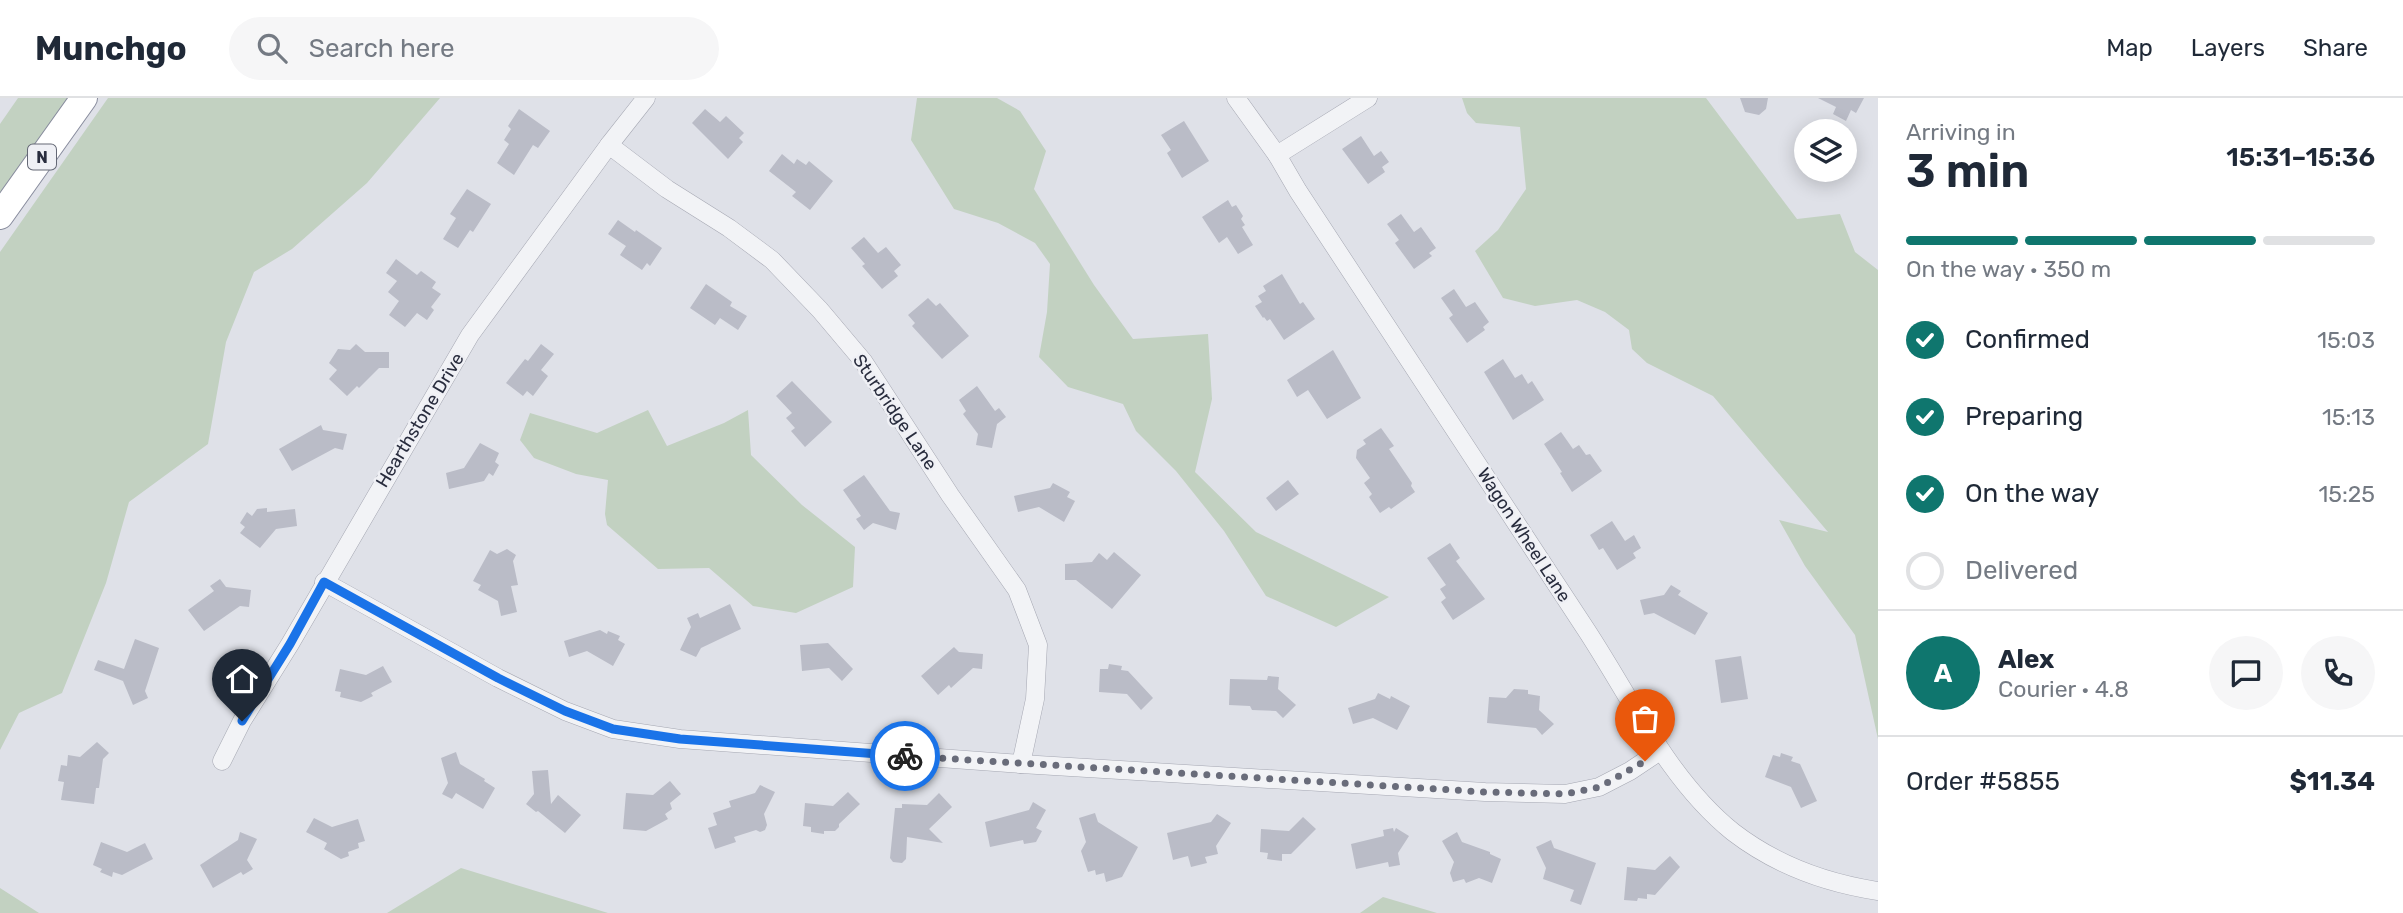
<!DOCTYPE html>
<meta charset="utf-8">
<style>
:root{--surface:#fff;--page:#f6f6f7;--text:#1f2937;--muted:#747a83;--line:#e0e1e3;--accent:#0f766e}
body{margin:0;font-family:Rubik,sans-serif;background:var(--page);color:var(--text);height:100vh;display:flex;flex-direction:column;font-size:26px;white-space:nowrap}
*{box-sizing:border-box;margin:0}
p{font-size:23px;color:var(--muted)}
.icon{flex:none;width:38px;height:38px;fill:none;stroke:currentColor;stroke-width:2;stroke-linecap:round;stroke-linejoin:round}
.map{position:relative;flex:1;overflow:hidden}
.panel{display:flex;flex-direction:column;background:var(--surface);width:525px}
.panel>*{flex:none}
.controls{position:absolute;left:1794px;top:21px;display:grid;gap:14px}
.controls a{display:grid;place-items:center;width:63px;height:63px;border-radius:50%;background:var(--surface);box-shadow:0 4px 18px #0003;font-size:35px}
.pin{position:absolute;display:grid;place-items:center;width:60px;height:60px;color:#fff;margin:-72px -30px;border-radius:50% 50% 50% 0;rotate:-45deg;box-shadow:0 0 7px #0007}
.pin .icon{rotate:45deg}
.courier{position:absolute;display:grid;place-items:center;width:70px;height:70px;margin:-35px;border:5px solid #1a73e8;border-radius:50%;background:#fff;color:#222;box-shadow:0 2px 9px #0007}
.overview em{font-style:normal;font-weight:600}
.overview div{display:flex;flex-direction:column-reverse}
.overview{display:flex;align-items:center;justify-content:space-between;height:119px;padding:0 28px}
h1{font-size:46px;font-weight:600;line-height:52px}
.bar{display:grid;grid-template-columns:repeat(4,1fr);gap:10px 7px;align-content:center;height:84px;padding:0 28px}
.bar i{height:9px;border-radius:5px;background:var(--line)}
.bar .active{background:var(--accent)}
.bar p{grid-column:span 4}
.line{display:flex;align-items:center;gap:18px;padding:0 28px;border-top:2px solid var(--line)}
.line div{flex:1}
.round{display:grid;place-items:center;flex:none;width:74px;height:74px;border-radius:37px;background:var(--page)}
ol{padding:0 28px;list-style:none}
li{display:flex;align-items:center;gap:21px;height:77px}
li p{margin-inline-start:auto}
li .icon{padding:7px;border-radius:50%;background:var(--accent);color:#fff;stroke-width:4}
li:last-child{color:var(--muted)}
li i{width:38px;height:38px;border:4px solid var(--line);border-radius:50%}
header{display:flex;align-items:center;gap:42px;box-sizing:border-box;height:98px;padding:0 35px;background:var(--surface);border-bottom:2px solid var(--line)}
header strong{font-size:33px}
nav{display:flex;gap:38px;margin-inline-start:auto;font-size:24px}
.search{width:490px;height:63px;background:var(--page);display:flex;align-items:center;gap:18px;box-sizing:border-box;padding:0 24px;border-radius:38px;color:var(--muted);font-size:26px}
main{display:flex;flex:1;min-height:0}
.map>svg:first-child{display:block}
.green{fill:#c2d1c1}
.building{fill:#babcc7}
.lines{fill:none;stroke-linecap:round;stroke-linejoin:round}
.minor-casing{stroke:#a5a7b2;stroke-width:19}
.highway-casing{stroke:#888c9d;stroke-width:28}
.minor{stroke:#f2f3f6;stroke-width:18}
.highway{stroke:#fff;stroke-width:26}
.done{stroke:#696c7a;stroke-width:7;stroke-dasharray:0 12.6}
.route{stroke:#1a73e8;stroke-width:9}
.labels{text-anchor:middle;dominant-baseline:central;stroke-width:5;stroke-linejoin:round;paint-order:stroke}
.shield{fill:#eff0f5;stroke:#646875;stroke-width:2}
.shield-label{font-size:16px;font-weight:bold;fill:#292d3e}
.street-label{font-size:18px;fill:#292d3e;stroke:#eff0f5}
</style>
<header>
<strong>Munchgo</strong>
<div class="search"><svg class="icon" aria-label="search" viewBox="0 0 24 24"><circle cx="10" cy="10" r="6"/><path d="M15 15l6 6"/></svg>Search here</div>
<nav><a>Map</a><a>Layers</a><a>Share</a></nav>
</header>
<main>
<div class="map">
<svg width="1878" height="815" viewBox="0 0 1878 815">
<rect width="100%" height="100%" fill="#dfe1e8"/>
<g class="green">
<polygon points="18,0 76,0 0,109 0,26"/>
<polygon points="108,0 440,0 367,85 292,151 254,174 226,244 208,346 129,404 106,485 62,595 19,615 0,652 0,154"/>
<polygon points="917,0 997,0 1020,13 1046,53 1034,91 1094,187 1133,241 1208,236 1212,301 1195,374 1256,434 1389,499 1336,529 1266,498 1224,433 1176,373 1136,333 1123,306 1068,289 1039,259 1047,214 1050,166 1035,145 998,125 954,111 911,42"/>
<polygon points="1462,0 1706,0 1797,121 1840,116 1855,154 1878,172 1878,641 1855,537 1805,468 1779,422 1828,434 1713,298 1647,265 1632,251 1629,232 1605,214 1577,202 1535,208 1503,200 1475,153 1498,132 1526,91 1520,29 1476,25 1467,15"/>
<polygon points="648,312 667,348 724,325 748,312 751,357 802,407 855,449 853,489 796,515 753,508 709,470 658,471 607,427 605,416 608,382 576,376 534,360 520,342 530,315 597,335"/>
<polygon points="461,770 608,815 387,815"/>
<polygon points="0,790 39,815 0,815"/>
<polygon points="1383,799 1437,815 1360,815"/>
</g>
<g class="building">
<polygon points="1740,0 1768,0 1766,11 1759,17 1745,14"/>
<polygon points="1818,0 1864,0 1856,15 1851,12 1846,23 1833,16 1836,9"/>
<polygon points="519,11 550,33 538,50 533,47 514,77 497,65 509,46 504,42 511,31 508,28"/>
<polygon points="705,11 720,24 726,18 744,35 739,40 743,44 728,61 692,25"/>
<polygon points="1184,23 1209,63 1182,80 1167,55 1171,52 1161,37"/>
<polygon points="1361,38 1374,58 1381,53 1389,64 1382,69 1385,74 1368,86 1342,51"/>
<polygon points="782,56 794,66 797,61 806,67 809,63 833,83 810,112 792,98 796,94 769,73"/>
<polygon points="467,91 491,106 473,134 470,132 458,150 443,141 456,120 450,116"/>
<polygon points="1228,102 1232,109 1236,107 1243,118 1241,121 1245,127 1242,129 1253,147 1238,156 1227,139 1219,145 1202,119"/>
<polygon points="1401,116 1414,134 1421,129 1436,150 1429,155 1432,158 1414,171 1395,145 1399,142 1387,126"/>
<polygon points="618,122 635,134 636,132 662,150 650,168 647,165 642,172 620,157 626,148 608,136"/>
<polygon points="864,139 878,155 886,149 901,167 894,173 898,178 882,191 862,168 865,166 851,150"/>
<polygon points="396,161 417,177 421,173 436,184 432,190 441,196 431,209 434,212 427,222 417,215 405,229 389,217 399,203 388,194 397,183 386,175"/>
<polygon points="1282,176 1300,206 1303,204 1315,221 1284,242 1270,221 1267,223 1264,219 1263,220 1255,208 1262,204 1258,198 1266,193 1263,188"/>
<polygon points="706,186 732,204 730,208 747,218 738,232 720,220 715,227 690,210"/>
<polygon points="1454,191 1466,209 1475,204 1489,224 1483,229 1485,232 1467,245 1449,220 1453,217 1441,200"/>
<polygon points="928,200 936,208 940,205 969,238 942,261 912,228 915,225 908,217"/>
<polygon points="356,246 365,254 389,254 389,270 379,270 359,290 357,288 347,298 329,281 337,272 329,265 338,251 350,252"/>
<polygon points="541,246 554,256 541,272 548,278 533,298 527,293 523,298 506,285 525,261 528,263"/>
<polygon points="1333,252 1361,300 1327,321 1308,292 1297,299 1287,282"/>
<polygon points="1503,261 1515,280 1522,276 1528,286 1532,283 1544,302 1513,322 1484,274"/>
<polygon points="792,283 832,324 805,349 791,333 795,330 786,320 792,315 776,298"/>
<polygon points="977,288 995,313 999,310 1006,319 997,326 992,350 976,347 978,336 963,316 966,313 959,302"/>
<polygon points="321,327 323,332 347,336 343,352 335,350 292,373 279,351"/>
<polygon points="1381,330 1394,348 1389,351 1412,385 1411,388 1415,394 1391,411 1389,409 1380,415 1369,399 1372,396 1364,385 1370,380 1356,360 1357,352 1366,346 1363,342"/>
<polygon points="1561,334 1573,351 1579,347 1586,357 1590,356 1602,373 1572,394 1560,375 1562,374 1544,346"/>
<polygon points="480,345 499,355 495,364 499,367 493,378 489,375 484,383 449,391 446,375 464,370"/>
<polygon points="864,377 890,413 900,415 896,432 873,425 864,432 856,421 861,418 843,392"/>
<polygon points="1288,382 1299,396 1276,413 1266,400"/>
<polygon points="1053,385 1070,394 1067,399 1075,403 1064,424 1039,409 1018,414 1014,398 1050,390"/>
<polygon points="267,410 267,414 295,411 297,428 276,431 260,450 240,435 245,429 240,425 247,414 252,418 257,411"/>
<polygon points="1612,423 1625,443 1634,437 1641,450 1633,455 1636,460 1617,472 1603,450 1599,452 1590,437"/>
<polygon points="1450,445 1460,460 1456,463 1485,501 1453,522 1441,504 1446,500 1440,491 1446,487 1427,460"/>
<polygon points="507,451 516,457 513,463 518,487 511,488 517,514 501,518 498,503 478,492 481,487 473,483 490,452 497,456"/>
<polygon points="1114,454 1141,477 1112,511 1076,482 1065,482 1065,466 1092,464 1099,455 1107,462"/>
<polygon points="220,481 226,489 251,492 249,509 240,508 204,533 188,512 214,493 210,488"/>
<polygon points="1671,487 1681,493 1678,497 1708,515 1695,537 1654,515 1644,517 1640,502 1664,497"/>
<polygon points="730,506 741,531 701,550 696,559 680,552 691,529 687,520 698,515 700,520"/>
<polygon points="600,532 607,536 608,533 620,538 618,542 625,546 613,568 587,553 569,559 564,543"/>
<polygon points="135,541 159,550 145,593 148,600 133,607 123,583 94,572 98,562 124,571"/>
<polygon points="828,545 853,571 842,583 829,570 802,573 800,547"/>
<polygon points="954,549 959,554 983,556 982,571 973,570 951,590 949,587 938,597 921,578"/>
<polygon points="1741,558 1748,601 1721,605 1715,562"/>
<polygon points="1109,566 1122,568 1121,572 1128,573 1153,600 1141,612 1127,596 1099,594 1100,571 1108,571"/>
<polygon points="383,568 392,584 371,595 373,598 361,604 340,599 341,594 335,593 340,571 366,577"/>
<polygon points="1268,578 1279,579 1278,591 1296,607 1283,620 1276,613 1252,612 1250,608 1229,607 1230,581 1267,582"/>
<polygon points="1514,591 1528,592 1528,596 1540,598 1539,612 1554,626 1542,637 1536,630 1487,625 1489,599 1506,600"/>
<polygon points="1378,595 1390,601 1391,598 1410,608 1397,632 1373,620 1353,626 1348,610 1375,601"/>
<polygon points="97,644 109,655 103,661 99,690 96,690 94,706 61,702 64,684 58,683 61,667 67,668 68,657 80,659"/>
<polygon points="456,654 460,666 485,681 484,683 495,690 483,711 456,695 452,701 442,696 448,685 441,660"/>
<polygon points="1781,655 1793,659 1791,663 1800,666 1817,703 1801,710 1791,689 1765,679 1773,657 1780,659"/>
<polygon points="548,672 551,706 558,697 581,717 565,735 538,713 536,714 526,706 534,696 532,673"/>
<polygon points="670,683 681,696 670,705 672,711 665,716 668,721 646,733 623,731 626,695 653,697"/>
<polygon points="760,687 775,694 764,716 767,727 765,732 760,734 756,732 734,739 736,744 715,751 708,730 717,727 713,715 731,709 729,703 755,695"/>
<polygon points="848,694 860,706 839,726 839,729 835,733 824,733 824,736 811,734 811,729 803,728 805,705 833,708"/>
<polygon points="939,695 952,709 929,731 943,745 907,739 906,761 902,765 893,764 890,760 895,710 902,710 902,706 927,707"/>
<polygon points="1033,704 1046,712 1036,730 1042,733 1036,744 1024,746 1023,742 990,749 985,724 1029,712"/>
<polygon points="1095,715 1098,724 1138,749 1122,779 1106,784 1104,775 1096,777 1095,772 1088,774 1081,753 1086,744 1079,720"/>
<polygon points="1217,716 1231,725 1216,748 1218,756 1205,759 1207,765 1191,769 1188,758 1173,762 1167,735 1211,724"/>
<polygon points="1303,719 1316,731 1291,756 1282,756 1282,763 1267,761 1268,755 1260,754 1261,731 1289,733"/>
<polygon points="314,720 332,729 358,721 365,743 358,745 359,750 348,754 349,758 341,761 324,751 327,745 306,734"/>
<polygon points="1393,730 1394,734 1396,730 1409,738 1398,755 1400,767 1389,769 1388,764 1356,771 1351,746 1384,738 1383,732"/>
<polygon points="240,734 257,741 247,762 253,771 243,777 241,774 213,790 200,767 238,742"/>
<polygon points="1457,734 1462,744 1490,754 1490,756 1501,761 1492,785 1479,780 1466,785 1464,781 1453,784 1450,775 1454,764 1442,743"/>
<polygon points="1551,742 1554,750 1596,765 1581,807 1570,803 1574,792 1543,781 1546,770 1536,749"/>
<polygon points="101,744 127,754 145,745 153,761 122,777 113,774 112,779 100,774 102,771 93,767"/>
<polygon points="1670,758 1680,769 1655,797 1647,796 1647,801 1638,800 1637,803 1624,802 1627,769 1655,772"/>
</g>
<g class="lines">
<g class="minor-casing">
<g id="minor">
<path d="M1236,0L1277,57L1298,93C1394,239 1489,384 1585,530C1630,598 1668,682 1733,734C1776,767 1825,785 1878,793"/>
<polyline points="609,47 667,91 729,130 772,162 820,212 863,263 950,397 1017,492 1038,547 1035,601 1021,666"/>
<polyline points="1277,57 1368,0"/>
<polyline points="324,484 498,580 565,613 613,631 680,641 1021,666 1485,694 1565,696 1599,689 1630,673 1660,653"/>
<polyline points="222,663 242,623 290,546 470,237 609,47 646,0"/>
</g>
</g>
<g class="highway-casing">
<polyline id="highway" points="0,118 84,0"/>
</g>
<use href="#minor" class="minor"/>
<use href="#highway" class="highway"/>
</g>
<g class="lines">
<polyline class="done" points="905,658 1485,694 1565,696 1600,689 1645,663"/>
<polyline class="route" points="242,623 290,546 324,484 498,580 565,613 613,631 680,641 905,658"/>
</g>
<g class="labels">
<rect class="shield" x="28" y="46.5" width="28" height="25" rx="5"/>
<g class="shield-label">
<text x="42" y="59">N</text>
</g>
<g class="street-label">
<text transform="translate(895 314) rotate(56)">Sturbridge Lane</text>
<text transform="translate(420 322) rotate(-59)">Hearthstone Drive</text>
<text transform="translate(1524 437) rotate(57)">Wagon Wheel Lane</text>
</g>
</g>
</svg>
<div class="controls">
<a><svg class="icon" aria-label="layers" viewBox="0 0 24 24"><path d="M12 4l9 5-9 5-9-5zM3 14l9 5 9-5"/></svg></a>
</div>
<div class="pin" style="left:1645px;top:663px;background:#ea580c"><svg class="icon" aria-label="bag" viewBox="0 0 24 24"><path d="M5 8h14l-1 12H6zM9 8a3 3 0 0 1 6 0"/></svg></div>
<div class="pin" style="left:242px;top:623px;background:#1f2937"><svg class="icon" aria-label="home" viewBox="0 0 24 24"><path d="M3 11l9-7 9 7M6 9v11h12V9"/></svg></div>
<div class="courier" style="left:905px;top:658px"><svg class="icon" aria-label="bike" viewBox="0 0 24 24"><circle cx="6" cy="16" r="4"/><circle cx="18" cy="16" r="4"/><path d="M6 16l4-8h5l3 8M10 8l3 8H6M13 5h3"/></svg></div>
</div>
<section class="panel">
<div class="overview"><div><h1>3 min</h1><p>Arriving in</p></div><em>15:31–15:36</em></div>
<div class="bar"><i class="active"></i><i class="active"></i><i class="active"></i><i></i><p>On the way · 350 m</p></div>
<ol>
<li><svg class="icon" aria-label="check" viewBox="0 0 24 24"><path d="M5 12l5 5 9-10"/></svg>Confirmed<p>15:03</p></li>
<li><svg class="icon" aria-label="check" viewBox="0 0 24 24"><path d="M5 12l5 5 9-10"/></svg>Preparing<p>15:13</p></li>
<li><svg class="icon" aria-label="check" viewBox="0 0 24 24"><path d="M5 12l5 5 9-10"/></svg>On the way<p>15:25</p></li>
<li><i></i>Delivered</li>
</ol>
<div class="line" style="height:126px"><b class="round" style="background:var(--accent);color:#fff">A</b><div><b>Alex</b><p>Courier · 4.8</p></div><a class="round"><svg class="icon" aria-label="chat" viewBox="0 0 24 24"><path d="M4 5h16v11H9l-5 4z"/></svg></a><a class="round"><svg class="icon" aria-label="phone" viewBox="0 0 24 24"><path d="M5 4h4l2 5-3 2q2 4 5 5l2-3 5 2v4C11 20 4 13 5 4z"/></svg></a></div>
<div class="line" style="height:91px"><div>Order #5855</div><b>$11.34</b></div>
</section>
</main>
